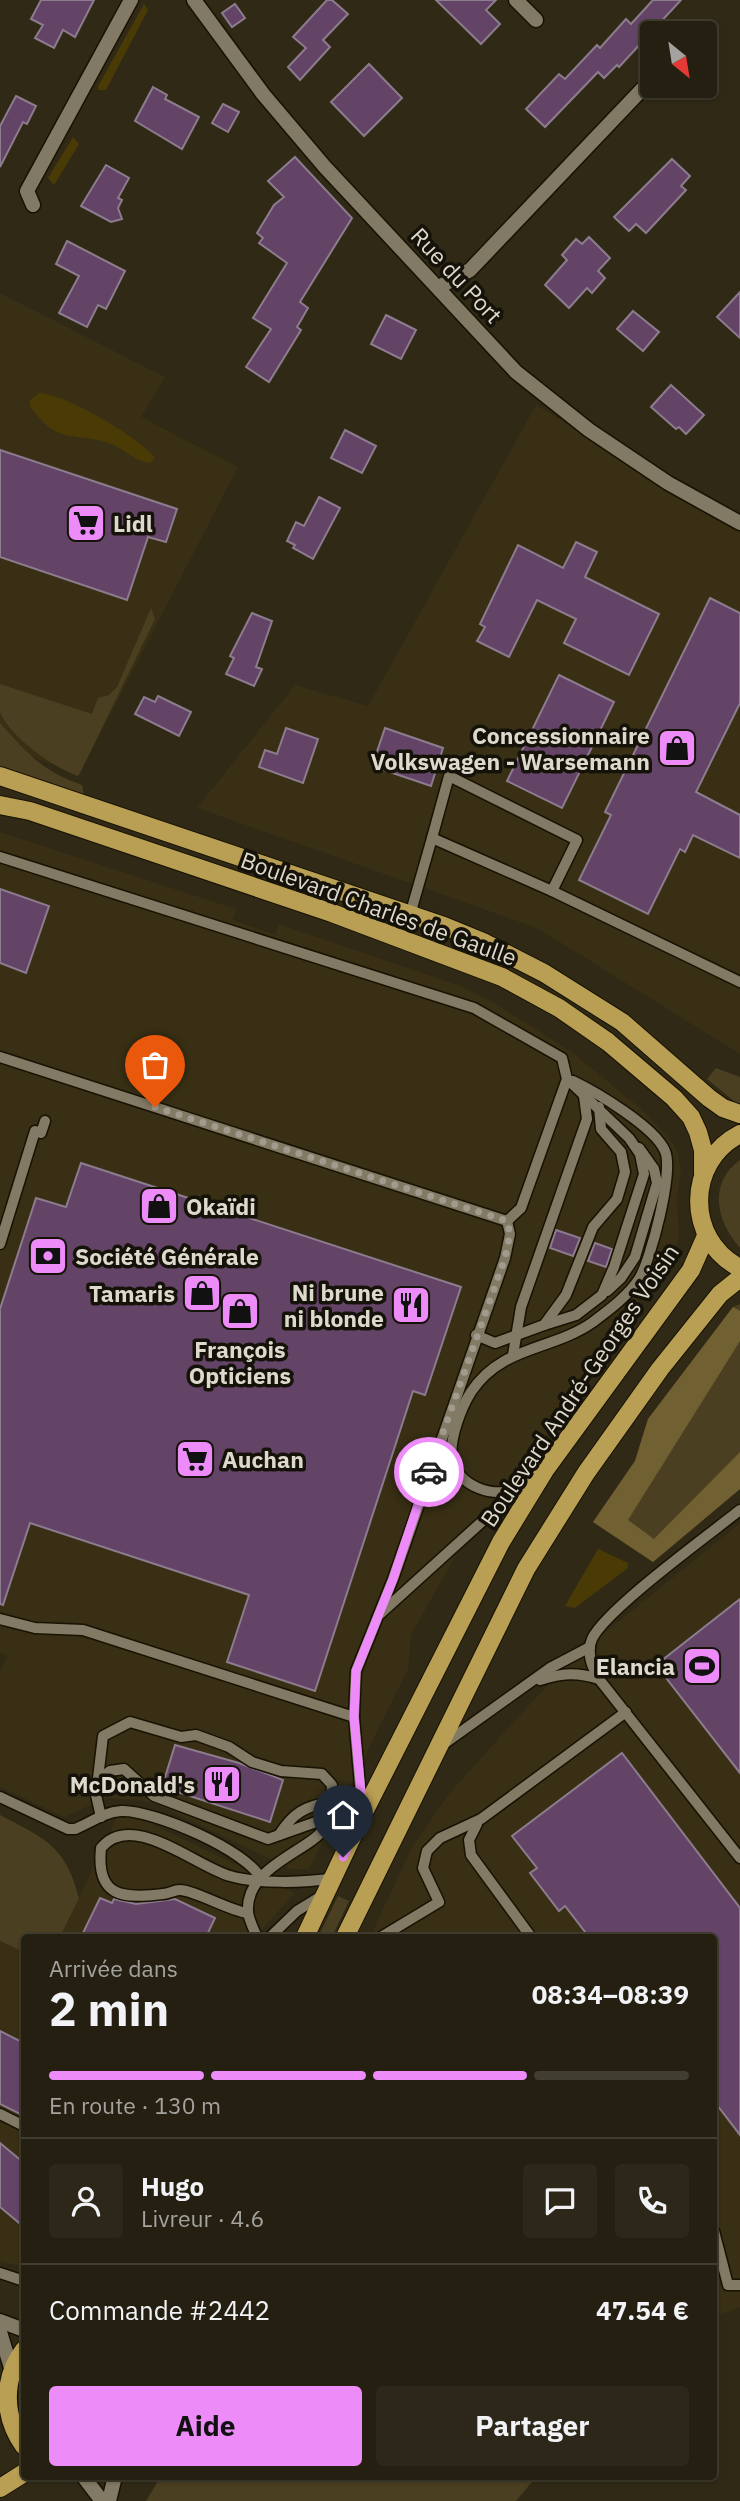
<!DOCTYPE html>
<html lang="fr">
<meta charset="utf-8">
<style>
:root{--surface:#241f10;--page:#2c2719;--text:#f1f3f6;--muted:#a3a29f;--line:#413d30;--accent:#ed8cf9}
body{margin:0;font-family:"IBM Plex Sans",sans-serif;background:var(--page);color:var(--text);height:100vh;display:flex;flex-direction:column;font-size:26px;white-space:nowrap}
*{box-sizing:border-box;margin:0}
p{font-size:23px;color:var(--muted)}
.icon{flex:none;width:38px;height:38px;fill:none;stroke:currentColor;stroke-width:2;stroke-linecap:round;stroke-linejoin:round}
.map{position:relative;flex:1;overflow:hidden}
.panel{position:absolute;left:21px;top:1934px;width:696px;height:546px;display:flex;flex-direction:column;background:var(--surface);border-radius:7px;box-shadow:0 2px 5px #0004,0 0 0 2px var(--line)}
.panel>*{flex:none}
.needle{width:46px;rotate:150deg}
.controls{position:absolute;left:640px;top:21px;display:grid;gap:14px}
.controls a{display:grid;place-items:center;width:77px;height:77px;border-radius:7px;background:var(--surface);box-shadow:0 2px 5px #0004,0 0 0 2px var(--line);font-size:35px}
.pin{position:absolute;display:grid;place-items:center;width:60px;height:60px;color:#fff;margin:-72px -30px;border-radius:50% 50% 50% 0;rotate:-45deg;box-shadow:0 0 7px #0007}
.pin .icon{rotate:45deg}
.courier{position:absolute;display:grid;place-items:center;width:70px;height:70px;margin:-35px;border:5px solid #ed8cf9;border-radius:50%;background:#fff;color:#222;box-shadow:0 2px 9px #0007}
.summary em{font-style:normal;font-weight:800}
.summary div{display:flex;flex-direction:column-reverse}
.summary{display:flex;align-items:center;justify-content:space-between;height:119px;padding:0 28px}
h1{font-size:46px;font-weight:800;line-height:52px}
.bar{display:grid;grid-template-columns:repeat(4,1fr);gap:10px 7px;align-content:center;height:84px;padding:0 28px}
.bar i{height:9px;border-radius:5px;background:var(--line)}
.bar .selected{background:var(--accent)}
.bar p{grid-column:span 4}
.line{display:flex;align-items:center;gap:18px;padding:0 28px;border-top:2px solid var(--line)}
.line div{flex:1}
.round{display:grid;place-items:center;flex:none;width:74px;height:74px;border-radius:7px;background:var(--page)}
.cta{display:flex;gap:14px;margin-top:auto;padding:14px 28px}
.cta a{flex:1;height:80px;border-radius:7px;background:var(--accent);color:#111;font-size:28px;font-weight:800;line-height:80px;text-align:center}
.cta a+a{background:var(--page);color:var(--text)}
.map>svg:first-child{display:block}
.built{fill:#382f14}
.green{fill:#4a3f21}
.forest{fill:#716031}
.water{fill:#4a3a06}
.building{fill:#634366;stroke:#8c7c8e;stroke-width:2}
.lines{fill:none;stroke-linecap:round;stroke-linejoin:round}
.service-casing{stroke:#181202;stroke-width:13}
.minor-casing{stroke:#181202;stroke-width:17}
.tertiary-casing{stroke:#181202;stroke-width:17}
.primary-casing{stroke:#181202;stroke-width:20}
.service{stroke:#827a65;stroke-width:10}
.minor{stroke:#827a65;stroke-width:14}
.tertiary{stroke:#827a65;stroke-width:14}
.primary{stroke:#b99f53;stroke-width:18}
.done{stroke:#a19b8d;stroke-width:7;stroke-dasharray:0 12.6}
.route{stroke:#ed8cf9;stroke-width:9}
.labels{text-anchor:middle;dominant-baseline:central;stroke-width:7;stroke-linejoin:round;paint-order:stroke}
.street-label{font-size:23px;fill:#ded9cd;stroke:#15120a}
.poi-label{font-size:23px;font-weight:bold;fill:#ded9cd;stroke:#15120a;text-anchor:end}
</style>
<div class="map">
<svg width="740" height="2501" viewBox="0 0 740 2501">
<rect width="100%" height="100%" fill="#302916"/>
<g class="built">
<polygon points="0,293 165,377 141,417 238,467 80,773 0,747"/>
<polygon points="536,405 740,526 740,1054 537,928 197,808 295,685 368,706"/>
<polygon points="0,832 236,909 233,920 275,935 279,924 463,987 496,1004 573,1053 640,1108 670,1139 678,1153 681,1171 677,1199 679,1237 670,1265 656,1284 643,1294 499,1505 471,1528 411,1635 408,1669 309,1869 291,1869 158,1805 139,1800 107,1798 64,1817 0,1787 0,1671 7,1656 0,1653"/>
<polygon points="740,1523 740,2307 714,2317 714,1937 370,1937 412,1847 449,1794 508,1728 570,1661"/>
<polygon points="121,1809 295,1893 255,1937 60,1937"/>
<polygon points="0,1941 24,1952 24,2267 0,2261"/>
</g>
<g class="green">
<path d="M151,608L155,619L80,773L78,776C54,768 10,737 0,712C0,705 0,692 0,684L92,714L98,698L109,695L117,687Z"/>
<path d="M0,723C29,755 41,770 82,785L84,795L0,767Z"/>
<polygon points="716,1068 740,1077 740,1106 707,1079"/>
<path d="M740,1160V1248C717,1222 707,1184 740,1160Z"/>
<polygon points="740,1304 740,1489 653,1562 593,1522 635,1461 648,1419 733,1307"/>
<path d="M0,1815C44,1838 66,1846 79,1898L60,1937H24V1952L0,1941Z"/>
<polygon points="338,1896 349,1901 332,1937 318,1937"/>
<polygon points="161,2476 537,2476 516,2501 146,2501"/>
</g>
<polygon class="forest" points="733,1307 740,1311 740,1341 628,1520 654,1539 740,1452 740,1489 653,1562 593,1522 635,1461 648,1419"/>
<g class="water">
<polygon points="144,4 148,10 106,90 98,90 98,86"/>
<polygon points="73,137 79,144 54,185 48,178"/>
<path d="M39,393C63,393 141,438 155,458L150,463C134,461 125,449 111,444C74,430 60,448 30,406V400Z"/>
<polygon points="598,1549 628,1563 628,1568 575,1608 565,1606"/>
</g>
<g class="building">
<polygon points="41,0 94,0 75,37 63,30 54,48 35,38 43,25 31,19"/>
<polygon points="327,0 332,0 348,14 323,40 330,47 300,80 288,67 306,48 293,37"/>
<polygon points="436,0 496,0 486,10 500,24 481,44"/>
<polygon points="653,0 681,0 619,67 617,65 604,78 598,72 545,127 526,109 559,74 565,79 597,45 600,48 626,19 631,24"/>
<polygon points="235,4 245,18 232,27 222,13"/>
<polygon points="369,64 402,98 364,136 331,102"/>
<polygon points="153,87 167,95 165,99 199,117 182,149 135,121"/>
<polygon points="16,96 36,106 27,124 23,122 0,167 0,126"/>
<polygon points="223,104 239,112 228,132 212,123"/>
<polygon points="295,157 352,218 300,302 308,308 297,327 301,330 269,382 246,367 271,329 253,318 287,263 259,243 263,238 257,233 274,205 284,197 268,181"/>
<polygon points="672,159 690,176 681,186 686,190 646,233 636,224 629,231 614,217"/>
<polygon points="106,165 129,178 118,198 122,200 118,208 122,219 111,222 81,206"/>
<polygon points="589,237 610,258 598,271 605,278 592,293 587,288 569,308 545,285 567,260 562,255 576,239 582,244"/>
<polygon points="67,241 125,271 106,309 98,305 87,327 59,313 79,276 56,264"/>
<polygon points="740,292 740,338 717,317"/>
<polygon points="633,311 659,332 643,351 617,329"/>
<polygon points="386,315 416,330 401,359 371,344"/>
<polygon points="671,385 704,415 686,434 679,427 676,429 651,407"/>
<polygon points="345,430 376,446 362,473 331,458"/>
<polygon points="0,450 177,509 166,542 148,537 127,600 0,557"/>
<polygon points="319,497 340,508 313,559 293,548 295,545 287,541 296,522 304,526"/>
<polygon points="576,542 597,552 585,577 659,614 629,675 564,643 576,619 537,600 509,657 477,641 485,627 480,624 518,545 563,568"/>
<polygon points="710,598 740,613 740,703 696,792 740,815 740,858 693,835 685,852 680,849 648,914 579,880 611,815 605,812"/>
<polygon points="252,613 272,621 256,667 262,669 254,686 226,674 234,658 230,656"/>
<polygon points="559,675 614,702 562,808 507,781"/>
<polygon points="158,696 191,712 179,736 135,714 144,697 155,702"/>
<polygon points="286,728 318,739 303,783 259,767 265,750 277,754"/>
<polygon points="385,728 443,748 431,786 372,766"/>
<polygon points="0,889 49,906 26,973 0,963"/>
<polygon points="81,1163 461,1287 425,1395 413,1391 315,1691 227,1662 249,1595 30,1523 3,1605 0,1604 0,1309 36,1198 66,1207"/>
<polygon points="556,1230 580,1238 573,1256 550,1248"/>
<polygon points="595,1243 612,1249 606,1267 588,1261"/>
<polygon points="740,1599 740,1773 656,1665"/>
<polygon points="175,1745 239,1763 283,1780 270,1822 162,1787"/>
<polygon points="622,1753 740,1908 740,2135 714,2101 714,1937 589,1937 565,1906 559,1911 530,1873 537,1868 512,1836"/>
<polygon points="100,1898 112,1903 114,1899 136,1904 175,1899 215,1918 206,1937 81,1937"/>
<polygon points="0,2031 24,2043 24,2116 0,2104"/>
<polygon points="0,2143 24,2163 24,2227 0,2207"/>
</g>
<g class="lines">
<g class="service-casing">
<g id="service">
<polyline points="432,838 449,776 577,840 552,891"/>
<polyline points="0,857 474,1008 562,1058 567,1079 629,1138 640,1154 644,1174 614,1267 602,1295 576,1315 544,1325"/>
<polyline points="410,915 432,838 552,891 740,982"/>
<polyline points="0,1057 507,1221 510,1234 505,1258 393,1579 356,1671 354,1717 362,1809"/>
<polyline points="507,1221 521,1208 567,1079"/>
<polyline points="0,1244 35,1131 41,1133 45,1121"/>
<polyline points="607,1291 621,1278 635,1257 657,1183 654,1169 639,1148"/>
<polyline points="476,1335 495,1343 544,1325 566,1295 593,1227 617,1199 625,1172 621,1152 601,1129 599,1107"/>
<polyline points="513,1355 521,1307 587,1119 584,1096"/>
<path d="M537,1476C531,1480 526,1486 520,1488C495,1500 456,1486 452,1458C449,1440 461,1408 471,1392C502,1345 552,1351 593,1322C609,1310 628,1296 639,1279C651,1260 674,1171 665,1151C655,1127 596,1092 573,1081"/>
<path d="M740,1510C710,1534 605,1610 592,1639C586,1653 592,1667 599,1679L740,1858"/>
<polyline points="380,1614 518,1489"/>
<polyline points="0,1619 35,1628 83,1630 354,1717"/>
<path d="M540,1680C562,1673 577,1672 599,1679"/>
<polyline points="441,1746 550,1668 590,1647"/>
<polyline points="98,1780 110,1771 124,1769 154,1796 268,1839 316,1822 327,1812 331,1802"/>
<path d="M0,1797L68,1829H75C90,1823 104,1812 121,1811C151,1809 249,1851 261,1879"/>
<path d="M101,1817L96,1795L103,1736L130,1722L181,1737L196,1735L229,1747L252,1762L281,1771L322,1774L332,1785L331,1802C305,1806 293,1813 279,1835"/>
<polyline points="477,1824 469,1840 471,1855 531,1937"/>
<path d="M247,1913C228,1910 192,1889 179,1890C174,1890 169,1894 163,1894C122,1899 96,1897 101,1848C132,1810 195,1866 230,1876C258,1884 305,1883 333,1878"/>
<path d="M257,1937C254,1930 248,1918 248,1911C245,1863 322,1848 326,1823L323,1817"/>
<polyline points="270,1937 297,1911 323,1895"/>
<polyline points="381,1937 439,1902 423,1868 427,1851 440,1838 481,1819 626,1712"/>
<polyline points="0,2114 24,2126"/>
<polyline points="714,2231 728,2285 740,2285"/>
<polyline points="0,2273 24,2281"/>
</g>
</g>
<g class="minor-casing">
<g id="minor">
<polyline points="516,0 536,20"/>
<polyline points="33,205 27,191 131,0"/>
<polyline points="439,287 470,270 647,84 653,83"/>
<polyline points="0,2321 24,2330"/>
<polyline points="0,2332 12,2371"/>
<polyline points="83,2476 102,2501"/>
<polyline points="109,2501 115,2476"/>
</g>
</g>
<g class="tertiary-casing">
<polyline id="tertiary" points="194,0 263,94 324,166 516,372 589,430 668,483 740,523"/>
</g>
<g class="primary-casing">
<g id="primary">
<polyline points="0,776 444,926 483,942 544,973 622,1022 709,1098 723,1108 740,1114"/>
<polyline points="0,805 30,811 332,913 502,977 559,1008 608,1042 674,1098 691,1117 698,1132 703,1150 703,1173"/>
<path d="M740,1134C686,1161 685,1240 740,1268"/>
<polyline points="305,1937 363,1814 501,1542 545,1470 691,1270 706,1236"/>
<polyline points="345,1937 526,1569 586,1473 660,1369 720,1294 740,1278"/>
<path d="M24,2350C2,2379 3,2417 24,2446"/>
<polyline points="0,2488 24,2473"/>
</g>
</g>
<use href="#service" class="service"/>
<use href="#minor" class="minor"/>
<use href="#tertiary" class="tertiary"/>
<use href="#primary" class="primary"/>
</g>
<g class="lines">
<polyline class="done" points="155,1107 507,1221 510,1234 505,1258 429,1472"/>
<polyline class="route" points="343,1857 363,1814 354,1717 356,1671 393,1579 429,1472"/>
</g>
<defs>
<g id="supermarket-square" transform="scale(2.0125)"><rect x="-9" y="-9" width="18" height="18" rx="4" fill="#ed8cf9" stroke="#15120a"/><path d="M-6-5.5h2.5l.6 2H6L4.5 2H-2.5L-4.4-4H-6ZM-1.5 3.2a1.3 1.3 0 1 0 .1 0ZM3 3.2a1.3 1.3 0 1 0 .1 0Z" fill="#111"/></g>
<g id="shop-square" transform="scale(2.0125)"><rect x="-9" y="-9" width="18" height="18" rx="4" fill="#ed8cf9" stroke="#15120a"/><path d="M-5-2.5h2.3a2.7 3.5 0 0 1 5.4 0H5L5.5 6h-11ZM-1.5-2.5h3a1.5 2.3 0 0 0-3 0Z" fill="#111"/></g>
<g id="bank-square" transform="scale(2.0125)"><rect x="-9" y="-9" width="18" height="18" rx="4" fill="#ed8cf9" stroke="#15120a"/><path d="M-6-4H6V4H-6ZM0-2.3a2.3 2.3 0 1 0 0 4.6a2.3 2.3 0 1 0 0-4.6Z" fill="#111"/></g>
<g id="restaurant-square" transform="scale(2.0125)"><rect x="-9" y="-9" width="18" height="18" rx="4" fill="#ed8cf9" stroke="#15120a"/><path d="M-5-6h1v4h1v-4h1v4h1v-4h1v5L-1.5 .5V6h-2V.5L-5-1ZM5-6V6H3V1.5H1.5Q1.5-4 5-6Z" fill="#111"/></g>
<g id="stadium-square" transform="scale(2.0125)"><rect x="-9" y="-9" width="18" height="18" rx="4" fill="#ed8cf9" stroke="#15120a"/><path d="M0-5a6.5 5 0 1 0 0 10a6.5 5 0 1 0 0-10ZM-3.5-1.8h7v3.6h-7Z" fill="#111"/></g>
</defs>
<g fill-rule="evenodd">
<use href="#supermarket-square" x="86" y="523"/>
<use href="#shop-square" x="677" y="748"/>
<use href="#shop-square" x="159" y="1206"/>
<use href="#bank-square" x="48" y="1256"/>
<use href="#shop-square" x="202" y="1293"/>
<use href="#restaurant-square" x="411" y="1305"/>
<use href="#shop-square" x="240" y="1311"/>
<use href="#supermarket-square" x="195" y="1459"/>
<use href="#stadium-square" x="702" y="1666"/>
<use href="#restaurant-square" x="222" y="1784"/>
</g>
<g class="labels">
<g class="street-label">
<text transform="translate(457 275) rotate(47)">Rue du Port</text>
<text transform="translate(379 908) rotate(20)">Boulevard Charles de Gaulle</text>
<text transform="translate(579 1385) rotate(-56)">Boulevard André-Georges Voisin</text>
</g>
<g class="poi-label">
<text x="113" y="523" text-anchor="start">Lidl</text>
<text x="650" y="735">Concessionnaire<tspan x="650" dy="26">Volkswagen - Warsemann</tspan></text>
<text x="186" y="1206" text-anchor="start">Okaïdi</text>
<text x="75" y="1256" text-anchor="start">Société Générale</text>
<text x="384" y="1292">Ni brune<tspan x="384" dy="26">ni blonde</tspan></text>
<text x="175" y="1293">Tamaris</text>
<text x="240" y="1349" text-anchor="middle">François<tspan x="240" dy="26">Opticiens</tspan></text>
<text x="222" y="1459" text-anchor="start">Auchan</text>
<text x="675" y="1666">Elancia</text>
<text x="195" y="1784">McDonald's</text>
</g>
</g>
</svg>
<div class="controls">
<a><svg class="needle" viewBox="-14 -14 28 28"><path d="M0-13l5 13h-10z" fill="#e53935"/><path d="M0 13l5-13h-10z" fill="#a3a29f"/></svg></a>
</div>
<div class="pin" style="left:155px;top:1107px;background:#ea580c"><svg class="icon" aria-label="bag" viewBox="0 0 24 24"><path d="M5 8h14l-1 12H6zM9 8a3 3 0 0 1 6 0"/></svg></div>
<div class="pin" style="left:343px;top:1857px;background:#1f2937"><svg class="icon" aria-label="home" viewBox="0 0 24 24"><path d="M3 11l9-7 9 7M6 9v11h12V9"/></svg></div>
<div class="courier" style="left:429px;top:1472px"><svg class="icon" aria-label="car" viewBox="0 0 24 24"><path d="M5 17H2v-5l4-1 3-4h7l3 4 3 1v5h-3M9 17h6M6 11h13"/><circle cx="7" cy="17" r="2"/><circle cx="17" cy="17" r="2"/></svg></div>
<section class="panel">
<div class="summary"><div><h1>2 min</h1><p>Arrivée dans</p></div><em>08:34–08:39</em></div>
<div class="bar"><i class="selected"></i><i class="selected"></i><i class="selected"></i><i></i><p>En route · 130 m</p></div>
<div class="line" style="height:126px"><a class="round"><svg class="icon" aria-label="person" viewBox="0 0 24 24"><circle cx="12" cy="8" r="4"/><path d="M4 21q1-7 8-7t8 7"/></svg></a><div><b>Hugo</b><p>Livreur · 4.6</p></div><a class="round"><svg class="icon" aria-label="chat" viewBox="0 0 24 24"><path d="M4 5h16v11H9l-5 4z"/></svg></a><a class="round"><svg class="icon" aria-label="phone" viewBox="0 0 24 24"><path d="M5 4h4l2 5-3 2q2 4 5 5l2-3 5 2v4C11 20 4 13 5 4z"/></svg></a></div>
<div class="line" style="height:91px"><div>Commande #2442</div><b>47.54 €</b></div>
<div class="cta"><a>Aide</a><a>Partager</a></div>
</section>
</div>
